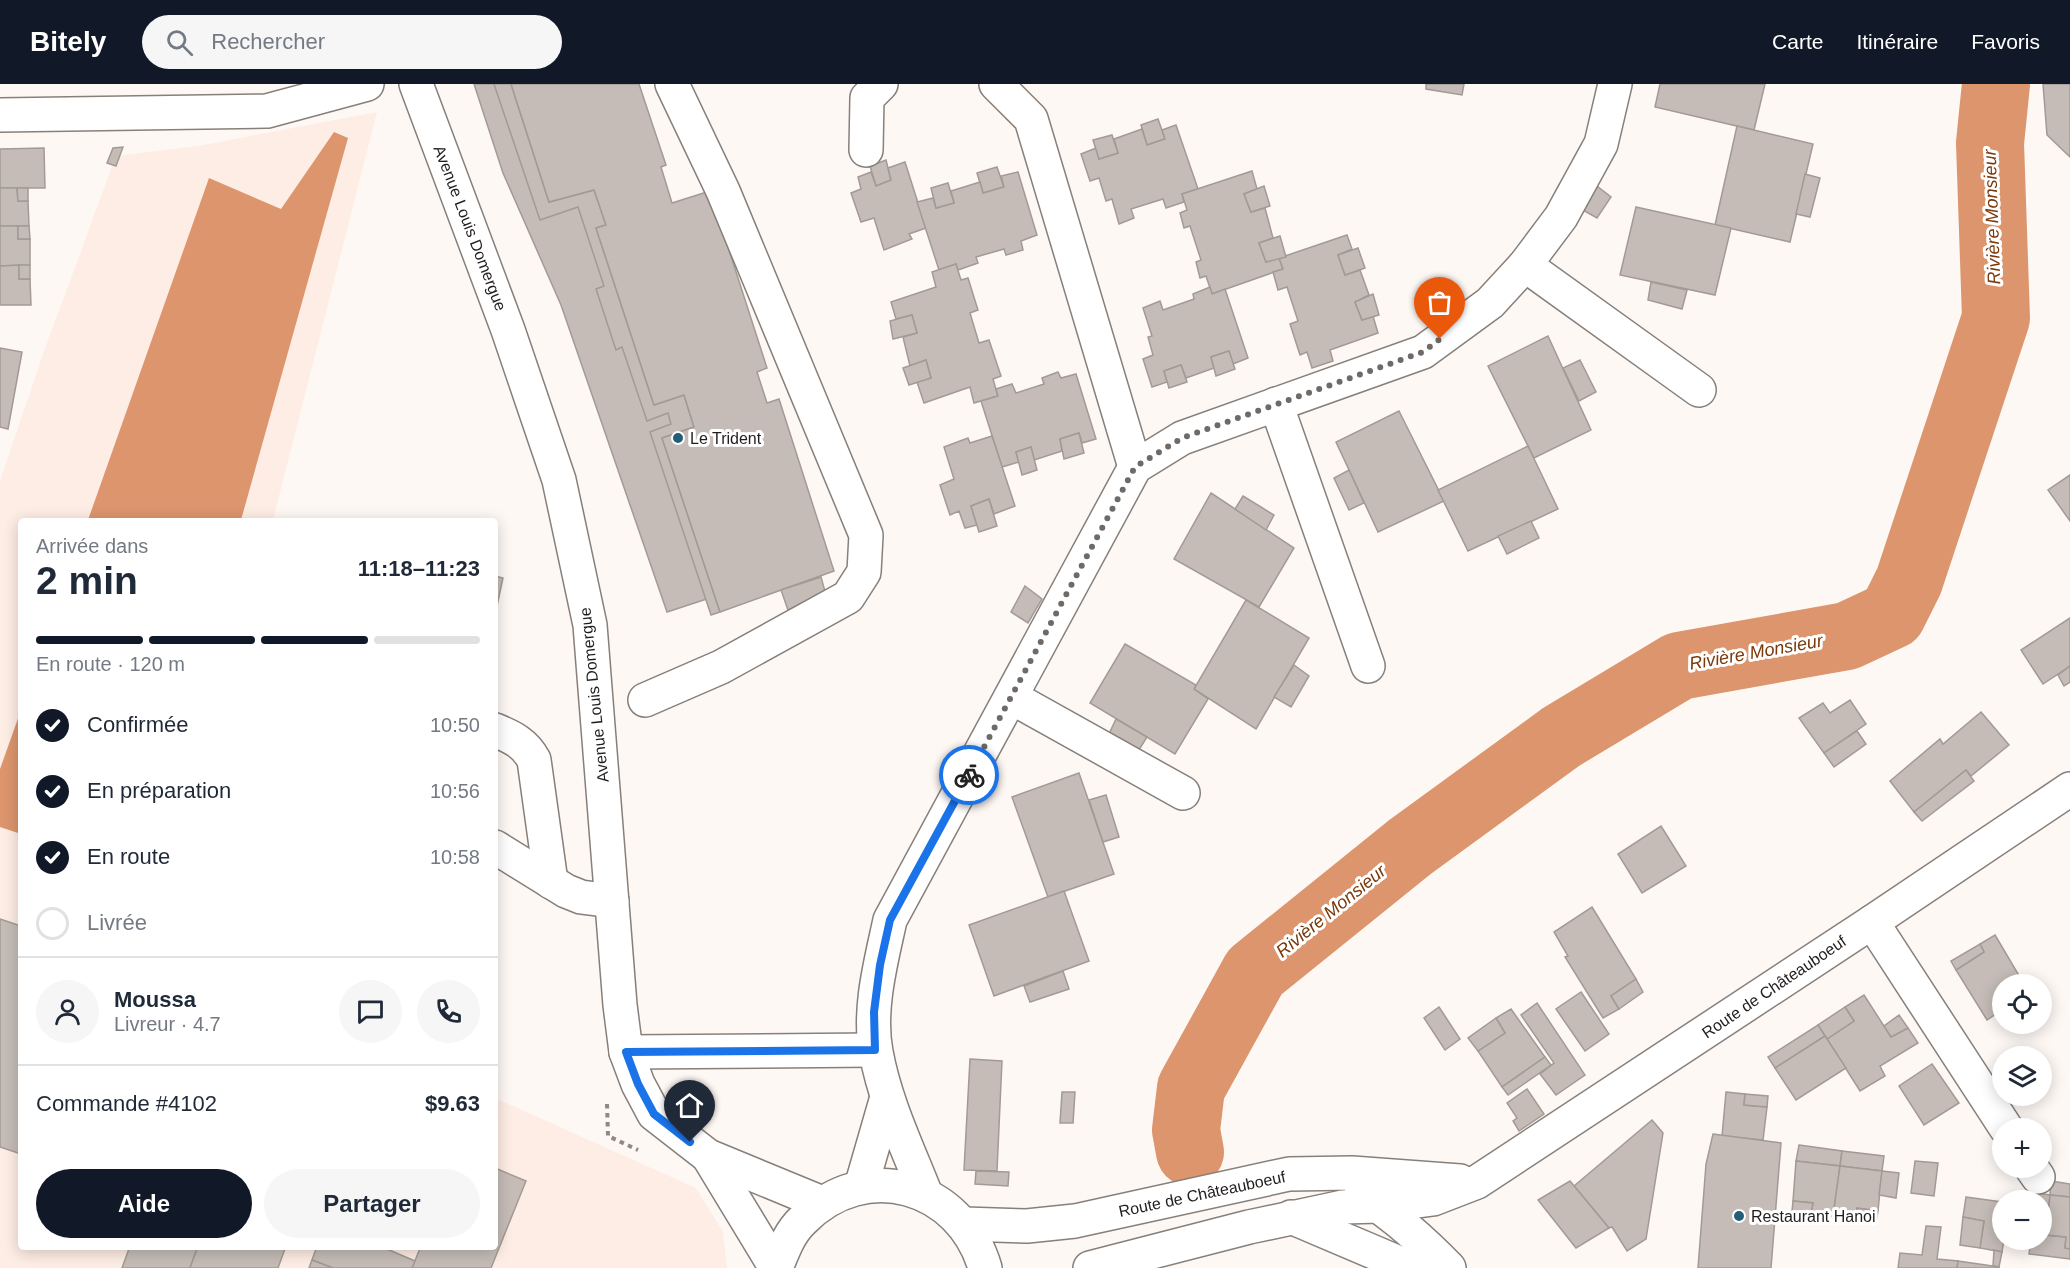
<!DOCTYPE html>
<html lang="fr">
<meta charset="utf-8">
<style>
:root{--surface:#fff;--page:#f6f6f7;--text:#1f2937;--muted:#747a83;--line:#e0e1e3;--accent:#111827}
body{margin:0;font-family:Helvetica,sans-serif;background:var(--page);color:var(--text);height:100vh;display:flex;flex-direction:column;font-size:22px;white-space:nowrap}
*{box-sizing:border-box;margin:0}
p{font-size:20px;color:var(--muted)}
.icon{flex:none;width:33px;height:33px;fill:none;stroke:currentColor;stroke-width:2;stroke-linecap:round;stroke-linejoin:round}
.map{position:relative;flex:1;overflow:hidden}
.side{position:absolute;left:18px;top:434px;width:480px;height:732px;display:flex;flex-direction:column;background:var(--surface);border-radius:6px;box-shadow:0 3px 15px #0003}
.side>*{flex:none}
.controls{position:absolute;left:1992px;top:890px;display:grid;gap:12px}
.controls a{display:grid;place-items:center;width:60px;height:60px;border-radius:50%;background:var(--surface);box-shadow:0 3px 15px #0003;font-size:30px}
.pin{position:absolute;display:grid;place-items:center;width:51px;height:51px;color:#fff;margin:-62px -26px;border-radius:50% 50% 50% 0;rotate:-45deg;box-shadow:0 0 6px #0007}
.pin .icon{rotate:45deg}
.courier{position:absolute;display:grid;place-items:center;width:60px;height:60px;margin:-30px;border:4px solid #1a73e8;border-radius:50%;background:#fff;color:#222;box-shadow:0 2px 8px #0007}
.head em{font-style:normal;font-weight:800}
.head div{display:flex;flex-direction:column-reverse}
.head{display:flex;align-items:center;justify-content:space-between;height:102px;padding:0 18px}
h1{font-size:39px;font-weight:800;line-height:45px}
.bar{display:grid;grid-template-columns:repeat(4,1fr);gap:9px 6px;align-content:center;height:72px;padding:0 18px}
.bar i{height:8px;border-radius:4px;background:var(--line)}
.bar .selected{background:var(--accent)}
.bar p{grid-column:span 4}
.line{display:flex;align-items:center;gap:15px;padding:0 18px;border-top:2px solid var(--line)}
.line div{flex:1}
.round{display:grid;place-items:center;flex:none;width:63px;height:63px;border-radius:32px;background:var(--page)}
ol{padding:0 18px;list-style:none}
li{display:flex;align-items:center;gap:18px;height:66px}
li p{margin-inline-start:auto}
li .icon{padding:6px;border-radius:50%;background:var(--accent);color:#fff;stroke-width:4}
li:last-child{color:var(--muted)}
li i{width:33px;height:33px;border:3px solid var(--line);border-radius:50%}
.button{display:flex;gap:12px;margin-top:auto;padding:12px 18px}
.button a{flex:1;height:69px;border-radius:36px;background:var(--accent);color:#fff;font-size:24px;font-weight:800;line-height:69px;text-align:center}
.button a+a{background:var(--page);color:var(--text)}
header{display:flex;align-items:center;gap:36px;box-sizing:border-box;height:84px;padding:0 30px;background:var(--accent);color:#fff}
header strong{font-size:28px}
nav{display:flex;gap:33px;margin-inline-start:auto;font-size:21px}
.search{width:420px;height:54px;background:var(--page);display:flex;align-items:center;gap:15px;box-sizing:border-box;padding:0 21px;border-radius:33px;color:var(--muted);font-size:22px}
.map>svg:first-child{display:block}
.built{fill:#feede4}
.water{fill:#dc956d}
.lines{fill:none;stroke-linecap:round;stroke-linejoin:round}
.river{stroke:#dc956d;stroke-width:68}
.building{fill:#c5bcb7;stroke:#a39a95;stroke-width:1.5}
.minor-casing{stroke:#877f7a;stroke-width:36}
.major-casing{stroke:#877f7a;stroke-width:36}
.path{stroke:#8e8987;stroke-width:4;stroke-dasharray:4.5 4.5;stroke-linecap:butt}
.minor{stroke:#fff;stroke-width:33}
.major{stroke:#fff;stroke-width:33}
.done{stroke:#6e6a68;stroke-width:6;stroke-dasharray:0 10.8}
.route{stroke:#1a73e8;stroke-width:8}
.poi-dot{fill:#235d76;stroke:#fff;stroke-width:2}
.labels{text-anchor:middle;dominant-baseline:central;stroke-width:6;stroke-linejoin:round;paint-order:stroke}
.street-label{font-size:16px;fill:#211d1c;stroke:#fff}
.poi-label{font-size:16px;fill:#211d1c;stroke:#fff;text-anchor:start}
.water-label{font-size:18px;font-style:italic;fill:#79390a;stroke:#fff}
</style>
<header>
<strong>Bitely</strong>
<div class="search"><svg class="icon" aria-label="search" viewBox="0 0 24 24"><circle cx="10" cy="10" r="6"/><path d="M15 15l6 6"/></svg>Rechercher</div>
<nav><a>Carte</a><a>Itinéraire</a><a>Favoris</a></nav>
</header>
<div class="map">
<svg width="2070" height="1184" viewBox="0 0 2070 1184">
<rect width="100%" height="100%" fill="#fef8f5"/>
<polygon class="built" points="377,28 273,436 21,436 21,1162 495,1162 495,1014 696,1104 723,1148 727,1184 0,1184 0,397 44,267 116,72 198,62"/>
<g class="water">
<polygon points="334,48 348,54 241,436 88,436 209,94 281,125"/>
<polygon points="21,626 21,750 0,743 0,685"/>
</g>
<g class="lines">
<polyline class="river" points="1190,1068 1186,1046 1191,1004 1255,888 1410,763 1561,653 1679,582 1847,552 1892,531 1909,497 1996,234 1990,59 1996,0"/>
</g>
<g class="building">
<polygon points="474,0 627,0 795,486 667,528 561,221 503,89"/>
<polygon points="494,0 511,0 549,118 594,106 606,141 596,144 654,321 684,311 694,343 662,354 720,528 711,531 650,348 671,340 668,329 647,337 622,263 616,266 596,205 604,202 578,123 540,136"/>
<polygon points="511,0 639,0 666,81 661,83 672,119 710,107 767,284 757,288 767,319 779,315 834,487 720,528 662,354 694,343 684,311 654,321 596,144 606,141 594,106 549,118"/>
<polygon points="1426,0 1464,0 1462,11 1426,5"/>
<polygon points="1660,0 1765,0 1754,46 1655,23"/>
<polygon points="2043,0 2070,0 2070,73 2047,51"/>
<polygon points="1158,35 1165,55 1147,61 1141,41"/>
<polygon points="1176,41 1198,105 1182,110 1184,118 1166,124 1163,115 1131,125 1134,134 1119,140 1112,115 1106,117 1099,94 1090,97 1081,70 1096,64 1099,75 1118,69 1114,55 1142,45 1147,61 1165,55 1162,46"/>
<polygon points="1737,42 1813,60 1790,158 1715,141"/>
<polygon points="1112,51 1118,69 1099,75 1093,56"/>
<polygon points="123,63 116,82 107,79 113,64"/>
<polygon points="44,64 45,104 0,104 0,65"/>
<polygon points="886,76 891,96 876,102 870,82"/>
<polygon points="905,78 926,144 909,150 912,155 884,166 874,134 861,138 851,109 861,105 858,93 871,88 876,102 891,96 888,84"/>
<polygon points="997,83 1004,103 983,109 977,89"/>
<polygon points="1252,87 1257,105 1244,110 1251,128 1265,124 1273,154 1259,159 1266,178 1279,174 1283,185 1212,210 1206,192 1200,194 1196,178 1201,176 1190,142 1184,144 1180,129 1187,126 1182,110"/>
<polygon points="1018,88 1037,151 1021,157 1023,166 1006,171 1004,165 976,173 978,179 958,186 956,180 939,186 917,118 933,114 936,124 954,119 951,107 980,98 983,109 1004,103 1001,92"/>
<polygon points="1805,90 1820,94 1810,133 1796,130"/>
<polygon points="948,99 954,119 936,124 931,104"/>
<polygon points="1264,102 1270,122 1251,128 1244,110"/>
<polygon points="1597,102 1611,113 1597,134 1581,125"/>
<polygon points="0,104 17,104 18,117 28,117 29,142 0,142"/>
<polygon points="17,104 28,104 28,117 18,117"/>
<polygon points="1636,123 1731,144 1715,211 1620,191"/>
<polygon points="0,142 18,142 18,155 30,155 30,181 0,182"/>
<polygon points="18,142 29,142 30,155 18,155"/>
<polygon points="1347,151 1352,165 1338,171 1345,191 1360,186 1369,211 1355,218 1362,236 1373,232 1378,249 1330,266 1333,277 1312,284 1307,268 1300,271 1290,240 1298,237 1287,203 1278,206 1273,188 1283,185 1279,174"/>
<polygon points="1280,152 1286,173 1266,178 1259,159"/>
<polygon points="1358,164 1365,184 1345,191 1338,171"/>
<polygon points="956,180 961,196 968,194 978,226 970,229 979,259 989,256 1001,292 993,295 998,312 974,319 970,303 924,319 917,298 931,294 926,276 910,282 903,253 917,249 912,231 896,235 891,218 936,203 932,188"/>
<polygon points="19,181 19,195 30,195 31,221 0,221 0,182"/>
<rect x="19" y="181" width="11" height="14"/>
<polygon points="1651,198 1687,206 1682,225 1648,216"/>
<polygon points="1210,203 1212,210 1225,205 1248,274 1233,280 1229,267 1211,273 1214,284 1186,294 1181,281 1164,287 1167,298 1152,303 1143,275 1153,271 1148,253 1152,252 1143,224 1160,217 1163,226 1194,215 1193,210"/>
<polygon points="1373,210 1379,231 1362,236 1355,218"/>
<polygon points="912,231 917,249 893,255 890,237"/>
<polygon points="1548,252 1591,346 1534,374 1488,282"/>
<polygon points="0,264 22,268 8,345 0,343"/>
<polygon points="1229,267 1235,285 1216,292 1211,273"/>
<polygon points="926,276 931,294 909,301 903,284"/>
<polygon points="1580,276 1596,308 1579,317 1563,284"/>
<polygon points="1181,281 1187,298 1169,304 1164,287"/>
<polygon points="1058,288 1061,294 1076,290 1096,355 1082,359 1079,349 1060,355 1062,367 1034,376 1031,363 1016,368 1019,378 1002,383 981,317 998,312 996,305 1012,300 1016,309 1044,300 1042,294"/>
<polygon points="1399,327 1444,417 1378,448 1336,358"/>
<polygon points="1079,349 1084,369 1064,375 1060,355"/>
<polygon points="992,352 1015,422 994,430 989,415 971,422 977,441 965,444 959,427 950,431 940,401 954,395 944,363 968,354 970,359"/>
<polygon points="1528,362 1558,425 1468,467 1438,406"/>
<polygon points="1031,363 1037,386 1022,391 1016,368"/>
<polygon points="1349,386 1364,419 1349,426 1334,394"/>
<polygon points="2070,391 2070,437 2048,406"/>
<polygon points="1211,409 1294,464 1259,523 1174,475"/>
<polygon points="1243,412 1274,431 1266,446 1235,425"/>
<polygon points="989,415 997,442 979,448 971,422"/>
<polygon points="1531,437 1539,454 1507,470 1498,452"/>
<polygon points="495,492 503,494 495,531"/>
<polygon points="821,493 826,511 788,526 781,506"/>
<polygon points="1025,502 1042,515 1028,539 1011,528"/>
<polygon points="1246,516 1309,554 1256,645 1194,605"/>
<polygon points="2070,534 2070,582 2043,600 2021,566"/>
<polygon points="1125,560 1196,601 1194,605 1208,615 1175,670 1090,619"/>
<polygon points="1294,581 1309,592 1291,623 1274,613"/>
<polygon points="2070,582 2070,598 2064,602 2058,591"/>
<polygon points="1850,616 1866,640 1824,669 1799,634 1823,619 1830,629"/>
<polygon points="1981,628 2009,661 1971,692 1966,686 1914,728 1890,697 1940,655 1943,660"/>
<polygon points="1116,635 1147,653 1137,669 1108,652"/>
<polygon points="1857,647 1866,660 1834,683 1824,669"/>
<polygon points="1966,686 1974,697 1922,737 1914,728"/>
<polygon points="1079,689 1114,790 1048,813 1012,713"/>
<polygon points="1106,711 1119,753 1103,758 1089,716"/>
<polygon points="1661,742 1686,782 1642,809 1618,770"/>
<polygon points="1064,807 1089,877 994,912 969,841"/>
<polygon points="1592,823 1636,895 1611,912 1619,925 1603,934 1565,873 1568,872 1554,848"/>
<polygon points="0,835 21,842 21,1070 0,1063"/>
<polygon points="1995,851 2024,900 2002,900 2002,926 1987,936 1956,886 1984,868 1980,860"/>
<polygon points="1980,860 1984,868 1956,886 1951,877"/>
<polygon points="1063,887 1069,905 1030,918 1024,902"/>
<polygon points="1636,895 1643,908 1619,925 1611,912"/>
<polygon points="1581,908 1609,950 1585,967 1556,925"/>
<polygon points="1864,911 1891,953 1908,944 1918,959 1880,982 1885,992 1860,1007 1827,955 1854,937 1845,923"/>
<polygon points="1537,919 1585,991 1556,1011 1540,990 1554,979 1521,931"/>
<polygon points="1439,923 1460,955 1445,966 1424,934"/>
<polygon points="1845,923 1854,937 1827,955 1818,941"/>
<polygon points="1511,925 1545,973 1502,1003 1478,967 1505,949 1496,934"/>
<polygon points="1899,931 1908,944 1891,953 1884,942"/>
<polygon points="1496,934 1505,949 1478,967 1468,954"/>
<polygon points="1818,941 1825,952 1775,984 1768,973"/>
<polygon points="1825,952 1846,984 1796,1016 1775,984"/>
<polygon points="1545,973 1551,981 1508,1011 1502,1003"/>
<polygon points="970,975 1002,977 997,1087 964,1086"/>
<polygon points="1932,980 1959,1019 1924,1041 1899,1002"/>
<polygon points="1527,1005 1544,1030 1519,1047 1513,1037 1517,1034 1507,1019"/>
<polygon points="1062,1008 1075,1008 1073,1039 1060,1039"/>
<polygon points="1726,1008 1745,1010 1744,1021 1767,1023 1763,1056 1722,1052"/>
<polygon points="1745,1010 1768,1012 1767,1023 1744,1021"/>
<polygon points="1652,1036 1663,1049 1646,1155 1627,1167 1612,1143 1609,1144 1574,1102"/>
<polygon points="1713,1050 1781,1059 1771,1184 1698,1184 1706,1080"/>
<polygon points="1799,1061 1842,1067 1840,1082 1796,1077"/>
<polygon points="1842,1067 1884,1072 1882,1087 1840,1082"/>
<polygon points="1796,1077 1840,1082 1833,1132 1811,1129 1813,1119 1793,1117"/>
<polygon points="1915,1077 1938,1079 1934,1112 1911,1109"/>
<polygon points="1840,1082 1882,1087 1878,1127 1857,1124 1855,1135 1833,1132"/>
<polygon points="495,1084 526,1097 491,1184 412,1184 421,1162 495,1162"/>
<polygon points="976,1087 1009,1088 1008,1102 975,1100"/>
<polygon points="1882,1087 1899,1089 1896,1114 1879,1111"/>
<polygon points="1570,1097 1609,1144 1576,1164 1538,1116"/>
<polygon points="2051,1097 2070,1100 2070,1113 2050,1111"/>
<polygon points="2035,1109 2050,1111 2046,1151 2066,1153 2065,1164 2070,1165 2070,1175 2029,1170 2031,1155 2042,1155 2042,1116 2035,1116"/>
<polygon points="2050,1111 2070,1113 2070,1165 2065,1164 2066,1153 2046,1151"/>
<polygon points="1966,1113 2002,1118 2002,1155 2004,1155 2002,1168 1980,1164 1984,1137 1963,1133"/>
<polygon points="1793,1117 1813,1119 1811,1129 1792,1127"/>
<polygon points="1857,1124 1878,1127 1876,1138 1855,1135"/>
<polygon points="1963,1133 1984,1137 1980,1164 1960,1161"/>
<polygon points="1926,1142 1941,1143 1937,1175 1958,1177 1957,1184 1898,1184 1900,1169 1922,1171"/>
<polygon points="130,1162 198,1162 190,1184 122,1184"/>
<polygon points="198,1162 286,1162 278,1184 190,1184"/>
<polygon points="317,1162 380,1162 415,1177 412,1184 333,1184 312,1176"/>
<polygon points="1994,1166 2002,1168 1999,1183 1993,1182"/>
<polygon points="312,1176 333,1184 309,1184"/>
<polygon points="1958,1177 1999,1183 1999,1184 1957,1184"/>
</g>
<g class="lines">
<g class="minor-casing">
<g id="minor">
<polyline points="996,0 1031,35 1135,383"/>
<polyline points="0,31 267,27 367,0"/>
<polyline points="866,66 867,14 881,0"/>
<polyline points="1525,181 1699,306"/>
<polyline points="1276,320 1368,582"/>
<polyline points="1011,613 1183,709"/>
<polyline points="645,616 721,583 848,513 864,488 866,451 723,107 672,0"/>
<path d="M495,646C512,653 525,659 534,676L551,798"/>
<polyline points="495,763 566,807 581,813 612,817"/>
<polyline points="1872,838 2006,1044"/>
<polyline points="626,968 875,966"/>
<polyline points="2031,1083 2038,1093"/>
<polyline points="861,1103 887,1013"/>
<path d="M1361,1110C1393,1131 1422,1156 1449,1184"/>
<path d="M926,1111C908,1065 885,1018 876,968C868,925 881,878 890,836L1135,383L1182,354L1423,268L1490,219L1525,181L1561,133L1601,60L1615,0"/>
</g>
</g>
<g class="major-casing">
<g id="major">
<polyline points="416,0 508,246 559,396 590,541 620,921 626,968 638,1000 654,1030 708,1072 822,1119"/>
<polyline points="708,1072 776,1184"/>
<polyline points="1291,1133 1411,1184"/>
<polyline points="964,1140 1027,1142 1075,1137 1289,1090 1352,1089 1460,1097"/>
<path d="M776,1184C783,1167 789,1149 803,1136C865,1073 961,1101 985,1184"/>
<polyline points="1090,1184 1249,1143 1343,1123 1380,1122 1433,1115 1477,1098 1872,838 2070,705"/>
</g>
</g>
<polyline class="path" points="607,1020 608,1052 638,1066"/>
<use href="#minor" class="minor"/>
<use href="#major" class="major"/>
</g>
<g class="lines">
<polyline class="done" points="969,691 1135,383 1182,354 1423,268 1440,255"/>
<polyline class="route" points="690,1058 654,1030 638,1000 626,968 875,966 874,928 880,881 890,836 969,691"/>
</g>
<g class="poi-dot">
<circle cx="678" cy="354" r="6"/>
<circle cx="1739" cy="1132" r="6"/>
</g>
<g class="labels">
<g class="street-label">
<text transform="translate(470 144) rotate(69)">Avenue Louis Domergue</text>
<text transform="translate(594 611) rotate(-96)">Avenue Louis Domergue</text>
<text transform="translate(1774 903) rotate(-34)">Route de Châteauboeuf</text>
<text transform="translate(1202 1110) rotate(-12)">Route de Châteauboeuf</text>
</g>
<g class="poi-label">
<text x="690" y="354">Le Trident</text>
<text x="1751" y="1132">Restaurant Hanoi</text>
</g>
<g class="water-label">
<text transform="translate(1992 133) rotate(-92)">Rivière Monsieur</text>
<text transform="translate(1756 568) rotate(-10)">Rivière Monsieur</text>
<text transform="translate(1331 827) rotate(-39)">Rivière Monsieur</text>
</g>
</g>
</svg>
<div class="controls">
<a><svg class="icon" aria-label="locate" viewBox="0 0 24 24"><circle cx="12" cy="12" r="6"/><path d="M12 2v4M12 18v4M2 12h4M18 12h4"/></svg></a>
<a><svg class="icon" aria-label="layers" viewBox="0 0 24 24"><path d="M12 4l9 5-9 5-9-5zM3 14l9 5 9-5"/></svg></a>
<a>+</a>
<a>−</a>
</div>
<div class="pin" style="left:1440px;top:255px;background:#ea580c"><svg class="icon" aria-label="bag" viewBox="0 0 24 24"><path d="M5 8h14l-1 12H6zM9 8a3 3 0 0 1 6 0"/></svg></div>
<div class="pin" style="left:690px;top:1058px;background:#1f2937"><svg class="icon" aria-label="home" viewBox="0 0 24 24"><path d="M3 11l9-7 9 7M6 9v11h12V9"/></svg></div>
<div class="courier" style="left:969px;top:691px"><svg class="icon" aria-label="bike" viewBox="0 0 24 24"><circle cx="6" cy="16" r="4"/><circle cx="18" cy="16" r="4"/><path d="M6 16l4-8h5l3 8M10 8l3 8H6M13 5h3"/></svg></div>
<section class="side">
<div class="head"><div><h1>2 min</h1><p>Arrivée dans</p></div><em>11:18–11:23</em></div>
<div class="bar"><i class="selected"></i><i class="selected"></i><i class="selected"></i><i></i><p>En route · 120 m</p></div>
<ol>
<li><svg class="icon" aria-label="check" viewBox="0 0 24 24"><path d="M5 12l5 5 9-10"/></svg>Confirmée<p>10:50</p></li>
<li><svg class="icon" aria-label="check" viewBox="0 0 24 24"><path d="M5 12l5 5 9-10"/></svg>En préparation<p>10:56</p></li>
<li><svg class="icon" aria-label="check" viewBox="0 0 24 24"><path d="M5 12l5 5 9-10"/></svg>En route<p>10:58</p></li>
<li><i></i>Livrée</li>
</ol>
<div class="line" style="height:108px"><a class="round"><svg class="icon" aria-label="person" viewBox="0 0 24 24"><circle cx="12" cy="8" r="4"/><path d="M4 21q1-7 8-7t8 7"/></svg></a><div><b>Moussa</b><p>Livreur · 4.7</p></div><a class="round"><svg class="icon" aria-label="chat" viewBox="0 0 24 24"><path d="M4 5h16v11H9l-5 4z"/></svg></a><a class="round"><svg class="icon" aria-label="phone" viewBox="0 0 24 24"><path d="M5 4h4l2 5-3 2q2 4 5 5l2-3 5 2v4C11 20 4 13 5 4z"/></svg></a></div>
<div class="line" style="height:78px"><div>Commande #4102</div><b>$9.63</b></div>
<div class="button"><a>Aide</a><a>Partager</a></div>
</section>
</div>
